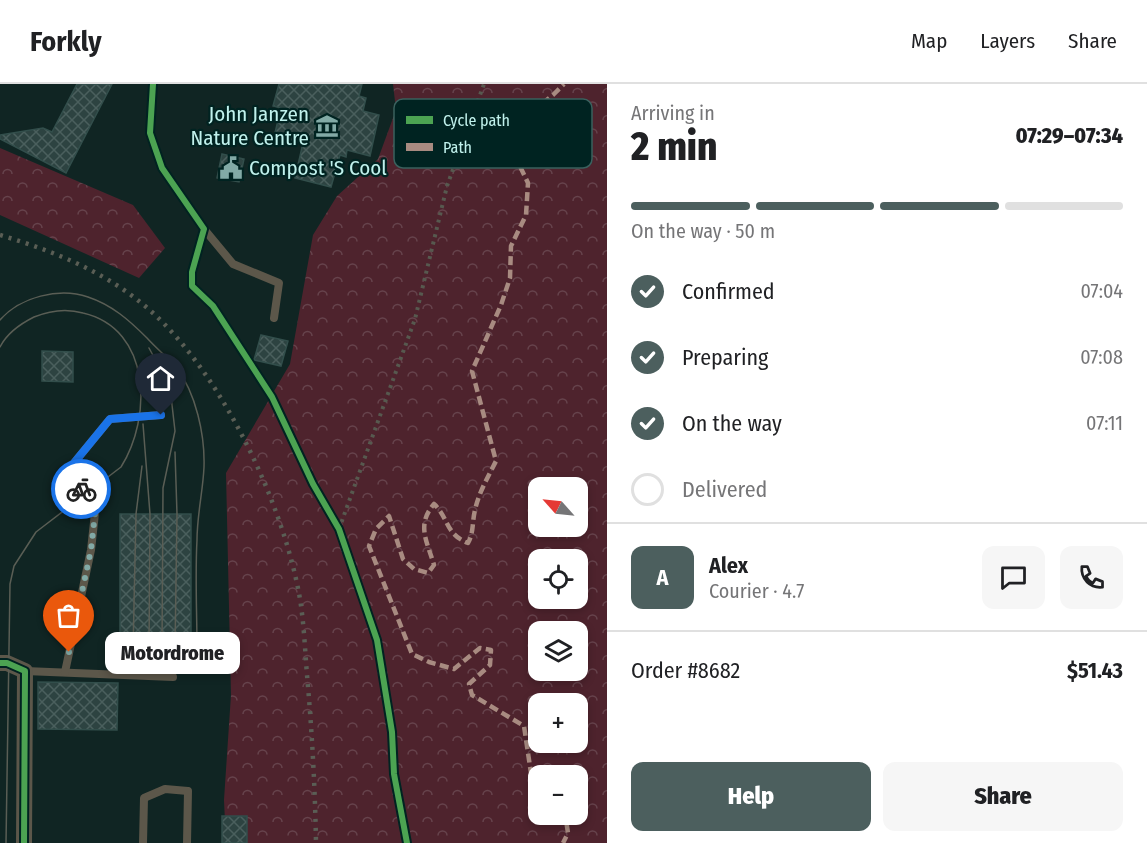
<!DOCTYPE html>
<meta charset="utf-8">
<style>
:root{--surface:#fff;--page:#f6f6f6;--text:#202124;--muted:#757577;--line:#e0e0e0;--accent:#4c5f5e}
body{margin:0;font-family:"Fira Sans Condensed",sans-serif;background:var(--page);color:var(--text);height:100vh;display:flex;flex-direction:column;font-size:22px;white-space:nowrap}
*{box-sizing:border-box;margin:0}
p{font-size:20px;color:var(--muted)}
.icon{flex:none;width:33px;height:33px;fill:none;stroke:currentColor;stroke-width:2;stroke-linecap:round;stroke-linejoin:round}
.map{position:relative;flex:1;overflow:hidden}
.details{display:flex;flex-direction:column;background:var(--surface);width:540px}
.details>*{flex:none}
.needle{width:39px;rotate:297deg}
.controls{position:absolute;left:528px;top:393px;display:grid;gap:12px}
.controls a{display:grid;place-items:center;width:60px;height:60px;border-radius:12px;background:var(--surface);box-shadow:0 3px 9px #0003;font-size:30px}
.pin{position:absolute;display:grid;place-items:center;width:51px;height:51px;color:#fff;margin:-62px -26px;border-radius:50% 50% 50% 0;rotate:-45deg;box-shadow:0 0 6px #0007}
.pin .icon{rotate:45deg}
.courier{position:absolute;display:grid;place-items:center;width:60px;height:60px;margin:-30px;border:4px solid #1a73e8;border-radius:50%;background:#fff;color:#222;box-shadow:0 2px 8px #0007}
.bubble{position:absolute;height:42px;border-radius:12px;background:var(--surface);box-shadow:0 3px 9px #0003;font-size:20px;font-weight:800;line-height:42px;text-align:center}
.headline em{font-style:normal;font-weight:800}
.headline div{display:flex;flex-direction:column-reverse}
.headline{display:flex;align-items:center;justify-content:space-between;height:102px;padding:0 24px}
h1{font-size:39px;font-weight:800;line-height:45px}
.bar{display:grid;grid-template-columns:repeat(4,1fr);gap:9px 6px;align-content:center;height:72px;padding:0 24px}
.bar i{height:8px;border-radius:4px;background:var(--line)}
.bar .active{background:var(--accent)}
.bar p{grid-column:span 4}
.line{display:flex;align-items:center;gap:15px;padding:0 24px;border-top:2px solid var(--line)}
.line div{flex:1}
.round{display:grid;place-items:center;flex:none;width:63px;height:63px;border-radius:12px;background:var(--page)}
ol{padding:0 24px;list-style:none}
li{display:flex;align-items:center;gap:18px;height:66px}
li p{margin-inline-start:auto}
li .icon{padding:6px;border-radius:50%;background:var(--accent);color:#fff;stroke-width:4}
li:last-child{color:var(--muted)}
li i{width:33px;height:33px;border:3px solid var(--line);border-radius:50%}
.button{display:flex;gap:12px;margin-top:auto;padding:12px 24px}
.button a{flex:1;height:69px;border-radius:12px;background:var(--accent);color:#fff;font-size:24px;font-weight:800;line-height:69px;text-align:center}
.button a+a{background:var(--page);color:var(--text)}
header{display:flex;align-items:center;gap:36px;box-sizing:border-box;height:84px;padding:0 30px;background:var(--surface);border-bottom:2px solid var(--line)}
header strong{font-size:28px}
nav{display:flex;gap:33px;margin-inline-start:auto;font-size:21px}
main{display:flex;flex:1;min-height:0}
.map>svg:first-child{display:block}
.forest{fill:url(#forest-crowns);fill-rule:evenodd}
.building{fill:url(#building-cross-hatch);stroke:#324e4b;stroke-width:1.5}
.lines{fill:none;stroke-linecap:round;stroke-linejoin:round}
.path{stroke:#57594f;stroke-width:4;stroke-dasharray:3 4.5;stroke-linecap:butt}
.service{stroke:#5c574a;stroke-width:8}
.minor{stroke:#5c574a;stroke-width:16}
.tram{stroke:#5a5e55;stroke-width:1.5}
.rail{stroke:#5a5e55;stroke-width:4.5;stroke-dasharray:3 6;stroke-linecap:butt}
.quiet{stroke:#a88b81;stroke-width:4.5;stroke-dasharray:9 4.5;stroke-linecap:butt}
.cycleway-casing{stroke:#002321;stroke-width:10}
.cycleway{stroke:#4ca352;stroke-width:6}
.done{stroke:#82aaa6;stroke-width:6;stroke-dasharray:0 10.8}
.route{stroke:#1a73e8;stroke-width:8}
.labels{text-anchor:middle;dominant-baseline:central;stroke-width:4.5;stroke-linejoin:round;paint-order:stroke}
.poi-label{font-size:21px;fill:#c0f1ec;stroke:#002321;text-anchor:end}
.key{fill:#002321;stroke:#3a615e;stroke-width:1.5}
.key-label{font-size:16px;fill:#c0f1ec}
</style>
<header>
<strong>Forkly</strong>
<nav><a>Map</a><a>Layers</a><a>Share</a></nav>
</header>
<main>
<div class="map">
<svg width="607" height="759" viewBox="0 0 607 759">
<defs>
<pattern id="forest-crowns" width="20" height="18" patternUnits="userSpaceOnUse" patternTransform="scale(1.5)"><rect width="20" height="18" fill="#4e232d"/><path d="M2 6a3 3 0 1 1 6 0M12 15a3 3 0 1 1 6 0" fill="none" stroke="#66434c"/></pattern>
<pattern id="building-cross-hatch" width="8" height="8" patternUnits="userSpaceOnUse" patternTransform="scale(1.5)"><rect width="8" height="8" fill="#2d4341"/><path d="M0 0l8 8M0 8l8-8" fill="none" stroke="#4a5f5d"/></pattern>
</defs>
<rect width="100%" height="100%" fill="#102523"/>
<g class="forest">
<path d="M393,0H607V759H226L224,716L231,611L226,389L290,280L313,151L337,112L378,75L396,26ZM538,404H578V442H538ZM538,476H578V514H538ZM538,548H578V586H538ZM538,620H578V658H538ZM538,692H578V730H538Z"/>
<polygon points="0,64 133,121 165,164 139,194 0,131"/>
</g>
<g class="building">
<polygon points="77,0 112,0 66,89 0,55 0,51 43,44 52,48"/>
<polygon points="279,0 362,0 359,12 366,14 363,27 379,31 370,72 347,66 346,73 340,71 331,103 295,94 303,59 274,53 281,24 273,22"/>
<polygon points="222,70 244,75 239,98 217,94"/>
<polygon points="261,251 288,257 281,282 254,276"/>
<polygon points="42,267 73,268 73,298 42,297"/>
<rect x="120" y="430" width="71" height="139"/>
<polygon points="38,598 118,599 117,646 38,645"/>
<rect x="222" y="732" width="25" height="27"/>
</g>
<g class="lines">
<polyline class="path" points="339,445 415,235 447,102 484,0"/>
<g class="service">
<polyline points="153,0 150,49 162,84 204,145 233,180 279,199 274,234"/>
<polyline points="25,587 173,593"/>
<polyline points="65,588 91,466 95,429 69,385 110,335 161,331"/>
<polyline points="143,759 144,714 165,705 188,707 187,759"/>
</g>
<polyline class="minor" points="0,579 7,579 25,587 24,759"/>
<g class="tram">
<path d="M0,236C20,213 59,203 88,213C112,221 129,236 147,254C156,264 167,273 176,283C196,309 205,351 204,383C203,407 197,431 197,456C195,492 197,529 197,565"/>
<path d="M0,263C7,249 20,240 34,233C51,226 66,224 83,229C152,245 152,334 121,383L36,448L14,482L10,500L6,759"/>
<polyline points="149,264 166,295 171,312 175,347 163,404 162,566"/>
<polyline points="143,340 150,430 149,567"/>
<polyline points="175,368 177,430 175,566"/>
<polyline points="133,567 136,430 142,382"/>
</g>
<path class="rail" d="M0,151C47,165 96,184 135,214C216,275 283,416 300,515C304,540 305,566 307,591C312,647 315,703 316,759"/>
<g class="quiet">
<path d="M538,718L532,696L524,642L472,611L469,600L490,581L491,566L480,564L454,585L429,578L412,570L369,462L376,445L389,432L403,475L414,485L428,489L434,481C427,457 416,441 434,420C449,434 445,450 468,459C474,448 472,438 475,426C479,408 488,393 496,377L472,287L501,221L510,194L511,162L526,131L528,99L516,74L520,54L534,26L553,11L564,0"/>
<polyline points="558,730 566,736 568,749 563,759"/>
</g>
<g class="cycleway-casing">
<g id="cycleway">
<polyline points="153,0 150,49 162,84 204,145 192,188 192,202 213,222 272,313 313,400 339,445 377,556 392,648 394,690 407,759"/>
<polyline points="0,579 7,579 25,587 24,759"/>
</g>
</g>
<use href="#cycleway" class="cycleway"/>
</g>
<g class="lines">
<polyline class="done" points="69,568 91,466 95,429 81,405"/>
<polyline class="route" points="81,405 69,385 110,335 161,331"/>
</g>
<defs>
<g id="museum-bare" transform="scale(1.8)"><path d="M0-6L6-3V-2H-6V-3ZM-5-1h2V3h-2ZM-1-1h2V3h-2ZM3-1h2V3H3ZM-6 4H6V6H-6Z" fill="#82aaa6" stroke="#002321" stroke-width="2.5" paint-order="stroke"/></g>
<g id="civic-bare" transform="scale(1.8)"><path d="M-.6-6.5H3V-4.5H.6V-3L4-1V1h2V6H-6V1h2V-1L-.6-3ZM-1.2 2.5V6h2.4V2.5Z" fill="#82aaa6" stroke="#002321" stroke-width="2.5" paint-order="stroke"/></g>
</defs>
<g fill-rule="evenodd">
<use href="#museum-bare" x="327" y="42"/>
<use href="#civic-bare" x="231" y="84"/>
</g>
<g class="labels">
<g class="poi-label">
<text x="309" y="30">John Janzen<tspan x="309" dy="24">Nature Centre</tspan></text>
<text x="249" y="84" text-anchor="start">Compost 'S Cool</text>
</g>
</g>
<rect x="394" y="15" width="198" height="69" rx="9" class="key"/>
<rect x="406" y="32" width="27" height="8" fill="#4ca352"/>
<rect x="406" y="59" width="27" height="8" fill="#a88b81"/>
<g class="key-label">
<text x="443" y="42">Cycle path</text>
<text x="443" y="69">Path</text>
</g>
</svg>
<div class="controls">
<a><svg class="needle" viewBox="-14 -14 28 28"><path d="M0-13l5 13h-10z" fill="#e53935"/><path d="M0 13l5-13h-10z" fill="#757577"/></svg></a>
<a><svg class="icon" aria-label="locate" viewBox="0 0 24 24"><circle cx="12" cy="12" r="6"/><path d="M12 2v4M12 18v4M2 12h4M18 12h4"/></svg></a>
<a><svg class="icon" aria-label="layers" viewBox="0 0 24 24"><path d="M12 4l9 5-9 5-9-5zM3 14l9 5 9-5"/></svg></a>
<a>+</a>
<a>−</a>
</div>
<div class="pin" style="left:69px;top:568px;background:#ea580c"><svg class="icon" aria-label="bag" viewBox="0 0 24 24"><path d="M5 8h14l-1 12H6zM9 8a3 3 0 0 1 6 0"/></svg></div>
<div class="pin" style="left:161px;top:331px;background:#1f2937"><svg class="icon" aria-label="home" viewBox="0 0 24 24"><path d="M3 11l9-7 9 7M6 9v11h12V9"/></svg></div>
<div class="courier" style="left:81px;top:405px"><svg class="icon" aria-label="bike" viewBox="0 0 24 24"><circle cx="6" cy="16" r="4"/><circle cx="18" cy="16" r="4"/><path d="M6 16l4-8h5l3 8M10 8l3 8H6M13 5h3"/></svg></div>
<div class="bubble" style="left:105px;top:548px;width:135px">Motordrome</div>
</div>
<section class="details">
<div class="headline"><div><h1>2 min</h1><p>Arriving in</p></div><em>07:29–07:34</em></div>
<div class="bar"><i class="active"></i><i class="active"></i><i class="active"></i><i></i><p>On the way · 50 m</p></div>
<ol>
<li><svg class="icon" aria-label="check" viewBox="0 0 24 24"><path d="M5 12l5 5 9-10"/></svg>Confirmed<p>07:04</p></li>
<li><svg class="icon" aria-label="check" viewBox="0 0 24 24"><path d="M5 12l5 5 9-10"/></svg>Preparing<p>07:08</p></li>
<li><svg class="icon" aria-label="check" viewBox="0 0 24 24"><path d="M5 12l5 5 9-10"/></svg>On the way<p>07:11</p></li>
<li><i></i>Delivered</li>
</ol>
<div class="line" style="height:108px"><b class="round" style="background:var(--accent);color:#fff">A</b><div><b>Alex</b><p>Courier · 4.7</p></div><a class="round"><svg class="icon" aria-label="chat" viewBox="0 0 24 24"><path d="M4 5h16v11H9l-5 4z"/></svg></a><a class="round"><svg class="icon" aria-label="phone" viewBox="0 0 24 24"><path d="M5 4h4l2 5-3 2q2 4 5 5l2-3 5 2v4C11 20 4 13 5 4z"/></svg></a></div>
<div class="line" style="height:78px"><div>Order #8682</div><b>$51.43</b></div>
<div class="button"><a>Help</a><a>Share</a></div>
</section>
</main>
